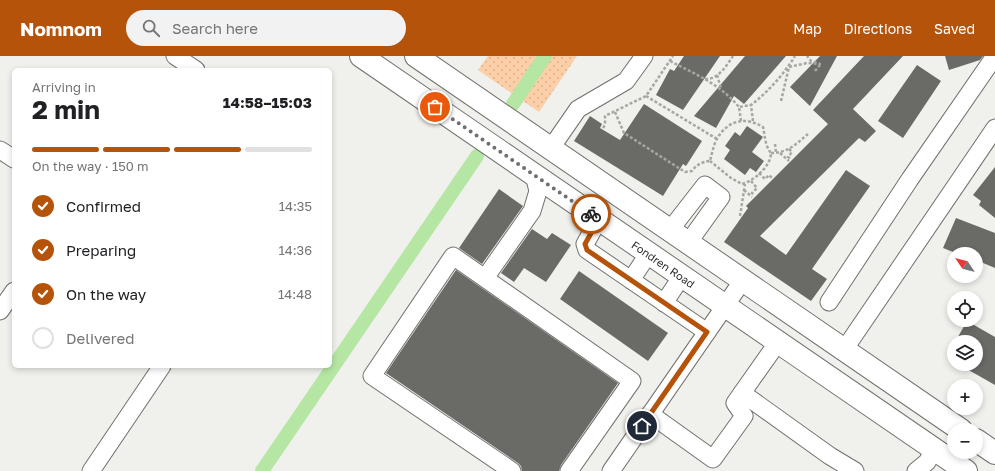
<!DOCTYPE html>
<meta charset="utf-8">
<style>
:root{--surface:#fff;--page:#f2f2f2;--text:#202124;--muted:#757577;--line:#e0e0e0;--accent:#b45309}
body{margin:0;font-family:"Golos Text",sans-serif;background:var(--page);color:var(--text);height:100vh;display:flex;flex-direction:column;font-size:15px;white-space:nowrap}
*{box-sizing:border-box;margin:0}
p{font-size:13px;color:var(--muted)}
.icon{flex:none;width:22px;height:22px;fill:none;stroke:currentColor;stroke-width:2;stroke-linecap:round;stroke-linejoin:round}
.map{position:relative;flex:1;overflow:hidden}
.side{position:absolute;left:12px;top:12px;width:320px;height:300px;display:flex;flex-direction:column;background:var(--surface);border-radius:6px;box-shadow:0 2px 6px #0003}
.side>*{flex:none}
.needle{width:26px;rotate:305deg}
.fabs{position:absolute;left:947px;top:191px;display:grid;gap:8px}
.fabs a{display:grid;place-items:center;width:36px;height:36px;border-radius:50%;background:var(--surface);box-shadow:0 2px 6px #0003;font-size:20px}
.pin{position:absolute;display:grid;place-items:center;width:34px;height:34px;color:#fff;margin:-17px;border:2px solid #fff;border-radius:50%;box-shadow:0 1px 4px #0007}
.courier{position:absolute;display:grid;place-items:center;width:40px;height:40px;margin:-20px;border:3px solid #b45309;border-radius:50%;background:#fff;color:#222;box-shadow:0 1px 5px #0007}
.overview em{font-style:normal;font-weight:700}
.overview div{display:flex;flex-direction:column-reverse}
.overview{display:flex;align-items:center;justify-content:space-between;height:68px;padding:0 20px}
h1{font-size:26px;font-weight:700;line-height:30px}
.bar{display:grid;grid-template-columns:repeat(4,1fr);gap:6px 4px;align-content:center;height:48px;padding:0 20px}
.bar i{height:5px;border-radius:3px;background:var(--line)}
.bar .on{background:var(--accent)}
.bar p{grid-column:span 4}
ol{padding:0 20px;list-style:none}
li{display:flex;align-items:center;gap:12px;height:44px}
li p{margin-inline-start:auto}
li .icon{padding:4px;border-radius:50%;background:var(--accent);color:#fff;stroke-width:4}
li:last-child{color:var(--muted)}
li i{width:22px;height:22px;border:2px solid var(--line);border-radius:50%}
header{display:flex;align-items:center;gap:24px;box-sizing:border-box;height:56px;padding:0 20px;background:var(--accent);color:#fff}
header strong{font-size:19px}
nav{display:flex;gap:22px;margin-inline-start:auto;font-size:14px}
.search{width:280px;height:36px;background:var(--page);display:flex;align-items:center;gap:10px;box-sizing:border-box;padding:0 14px;border-radius:22px;color:var(--muted);font-size:15px}
.map>svg:first-child{display:block}
.grass{fill:url(#grass-dots)}
.lines{fill:none;stroke-linecap:round;stroke-linejoin:round}
.canal{stroke:#b5e6a3;stroke-width:14}
.building{fill:#6a6b67}
.minor-casing{stroke:#70706c;stroke-width:19}
.major-casing{stroke:#70706c;stroke-width:24}
.path{stroke:#a6a6a4;stroke-width:2.5;stroke-dasharray:3 2;stroke-linecap:butt}
.minor{stroke:#fff;stroke-width:17}
.major{stroke:#fff;stroke-width:22}
.done{stroke:#70706e;stroke-width:4;stroke-dasharray:0 7.2}
.route{stroke:#b45309;stroke-width:5}
.labels{text-anchor:middle;dominant-baseline:central;stroke-width:4;stroke-linejoin:round;paint-order:stroke}
.street-label{font-size:11px;fill:#2b2b2a;stroke:#fff}
</style>
<header>
<strong>Nomnom</strong>
<div class="search"><svg class="icon" aria-label="search" viewBox="0 0 24 24"><circle cx="10" cy="10" r="6"/><path d="M15 15l6 6"/></svg>Search here</div>
<nav><a>Map</a><a>Directions</a><a>Saved</a></nav>
</header>
<div class="map">
<svg width="995" height="415" viewBox="0 0 995 415">
<defs>
<pattern id="grass-dots" width="8" height="8" patternUnits="userSpaceOnUse"><rect width="8" height="8" fill="#fccfa8"/><path d="M2 2h.1M6 6h.1" fill="none" stroke="#d8b291" stroke-width="1.8" stroke-linecap="round"/></pattern>
</defs>
<rect width="100%" height="100%" fill="#f0f0ec"/>
<polygon class="grass" points="488,0 577,0 539,56 478,14"/>
<g class="lines">
<g class="canal">
<polyline points="513,48 545,0"/>
<polyline points="262,415 477,100"/>
</g>
</g>
<g class="building">
<polygon points="684,0 720,0 683,54 656,39 670,13 674,15"/>
<polygon points="745,0 786,0 744,48 734,40 716,72 694,60"/>
<polygon points="820,0 837,0 810,50 790,31"/>
<polygon points="864,0 903,0 853,53 876,75 865,86 859,82 760,180 786,199 846,114 870,130 812,213 827,223 811,245 724,186 748,152 746,150 828,68 813,54"/>
<polygon points="945,0 983,0 980,4 949,14"/>
<polygon points="917,9 941,25 903,82 878,65"/>
<polygon points="644,48 702,85 686,110 683,108 663,140 574,85 590,60 602,68 600,72 620,84"/>
<polygon points="747,70 763,81 752,96 764,105 756,116 750,112 745,119 724,103 730,94 725,90 735,76 740,80"/>
<polygon points="995,111 995,162 979,149 981,145 973,139"/>
<polygon points="499,133 523,150 482,208 459,192"/>
<polygon points="956,162 995,177 995,212 976,204 976,198 958,198 943,192"/>
<polygon points="532,173 547,183 552,177 571,189 546,226 524,212 514,226 501,217"/>
<polygon points="456,214 618,327 561,409 559,415 522,415 521,410 518,407 386,317"/>
<polygon points="579,215 668,277 648,305 560,243"/>
<polygon points="967,265 995,281 995,329 958,308 976,308 976,286 955,286"/>
</g>
<g class="lines">
<g class="minor-casing">
<g id="minor">
<polyline points="175,0 196,14"/>
<polyline points="551,92 578,53 626,25 644,0"/>
<polyline points="0,94 14,103"/>
<polyline points="599,163 585,188 587,194 707,276"/>
<polyline points="670,174 705,129 721,141 688,187"/>
<polyline points="485,222 532,155 538,135 534,119"/>
<polyline points="631,224 649,197"/>
<polyline points="829,246 910,123 995,0"/>
<polyline points="664,247 682,220"/>
<polyline points="0,255 14,235"/>
<polyline points="844,294 995,72"/>
<polyline points="742,337 830,400 855,415"/>
<polyline points="650,358 713,403 744,360 735,347 778,286"/>
<polyline points="91,415 162,310"/>
<polyline points="512,415 372,320 453,200 632,325 569,415"/>
<polyline points="611,415 743,224"/>
<polyline points="916,415 927,406 934,394"/>
</g>
</g>
<g class="major-casing">
<g id="major">
<path id="s1" d="M361,0L966,415"/>
<polyline points="416,0 961,374"/>
<polyline points="976,384 995,397"/>
</g>
</g>
<g class="path">
<path d="M670,5C695,18 720,28 739,51"/>
<polyline points="815,15 820,9"/>
<polyline points="717,19 721,32"/>
<path d="M705,23C718,24 727,9 733,0"/>
<polyline points="646,40 717,83"/>
<polyline points="781,45 789,11 807,7 820,8 811,5 807,0"/>
<path d="M615,56L624,77L685,116L692,115C697,108 702,106 710,105C712,97 714,87 718,81C730,63 746,61 763,71C765,80 765,90 771,97C771,110 754,125 742,128L731,122L710,105"/>
<polyline points="741,65 739,51 751,49"/>
<path d="M753,65L751,49C768,36 784,18 795,0"/>
<polyline points="603,72 605,69 605,60 646,40 673,0"/>
<polyline points="775,88 776,97"/>
<polyline points="789,93 792,96 788,101 791,103"/>
<path d="M771,97C788,97 796,88 808,78"/>
<polyline points="780,97 789,105"/>
<polyline points="759,117 765,123 769,119 772,122"/>
<polyline points="751,125 757,132 752,137 755,139"/>
<polyline points="744,134 752,141"/>
<polyline points="740,160 745,128"/>
</g>
<use href="#minor" class="minor"/>
<use href="#major" class="major"/>
</g>
<g class="lines">
<polyline class="done" points="435,51 591,158"/>
<polyline class="route" points="591,158 599,163 585,188 587,194 707,276 642,370"/>
</g>
<g class="labels">
<g class="street-label">
<text stroke="none"><textPath href="#s1" startOffset="367">Fondren Road</textPath></text>
</g>
</g>
</svg>
<div class="fabs">
<a><svg class="needle" viewBox="-14 -14 28 28"><path d="M0-13l5 13h-10z" fill="#e53935"/><path d="M0 13l5-13h-10z" fill="#757577"/></svg></a>
<a><svg class="icon" aria-label="locate" viewBox="0 0 24 24"><circle cx="12" cy="12" r="6"/><path d="M12 2v4M12 18v4M2 12h4M18 12h4"/></svg></a>
<a><svg class="icon" aria-label="layers" viewBox="0 0 24 24"><path d="M12 4l9 5-9 5-9-5zM3 14l9 5 9-5"/></svg></a>
<a>+</a>
<a>−</a>
</div>
<div class="pin" style="left:435px;top:51px;background:#ea580c"><svg class="icon" aria-label="bag" viewBox="0 0 24 24"><path d="M5 8h14l-1 12H6zM9 8a3 3 0 0 1 6 0"/></svg></div>
<div class="pin" style="left:642px;top:370px;background:#1f2937"><svg class="icon" aria-label="home" viewBox="0 0 24 24"><path d="M3 11l9-7 9 7M6 9v11h12V9"/></svg></div>
<div class="courier" style="left:591px;top:158px"><svg class="icon" aria-label="bike" viewBox="0 0 24 24"><circle cx="6" cy="16" r="4"/><circle cx="18" cy="16" r="4"/><path d="M6 16l4-8h5l3 8M10 8l3 8H6M13 5h3"/></svg></div>
<section class="side">
<div class="overview"><div><h1>2 min</h1><p>Arriving in</p></div><em>14:58–15:03</em></div>
<div class="bar"><i class="on"></i><i class="on"></i><i class="on"></i><i></i><p>On the way · 150 m</p></div>
<ol>
<li><svg class="icon" aria-label="check" viewBox="0 0 24 24"><path d="M5 12l5 5 9-10"/></svg>Confirmed<p>14:35</p></li>
<li><svg class="icon" aria-label="check" viewBox="0 0 24 24"><path d="M5 12l5 5 9-10"/></svg>Preparing<p>14:36</p></li>
<li><svg class="icon" aria-label="check" viewBox="0 0 24 24"><path d="M5 12l5 5 9-10"/></svg>On the way<p>14:48</p></li>
<li><i></i>Delivered</li>
</ol>
</section>
</div>
